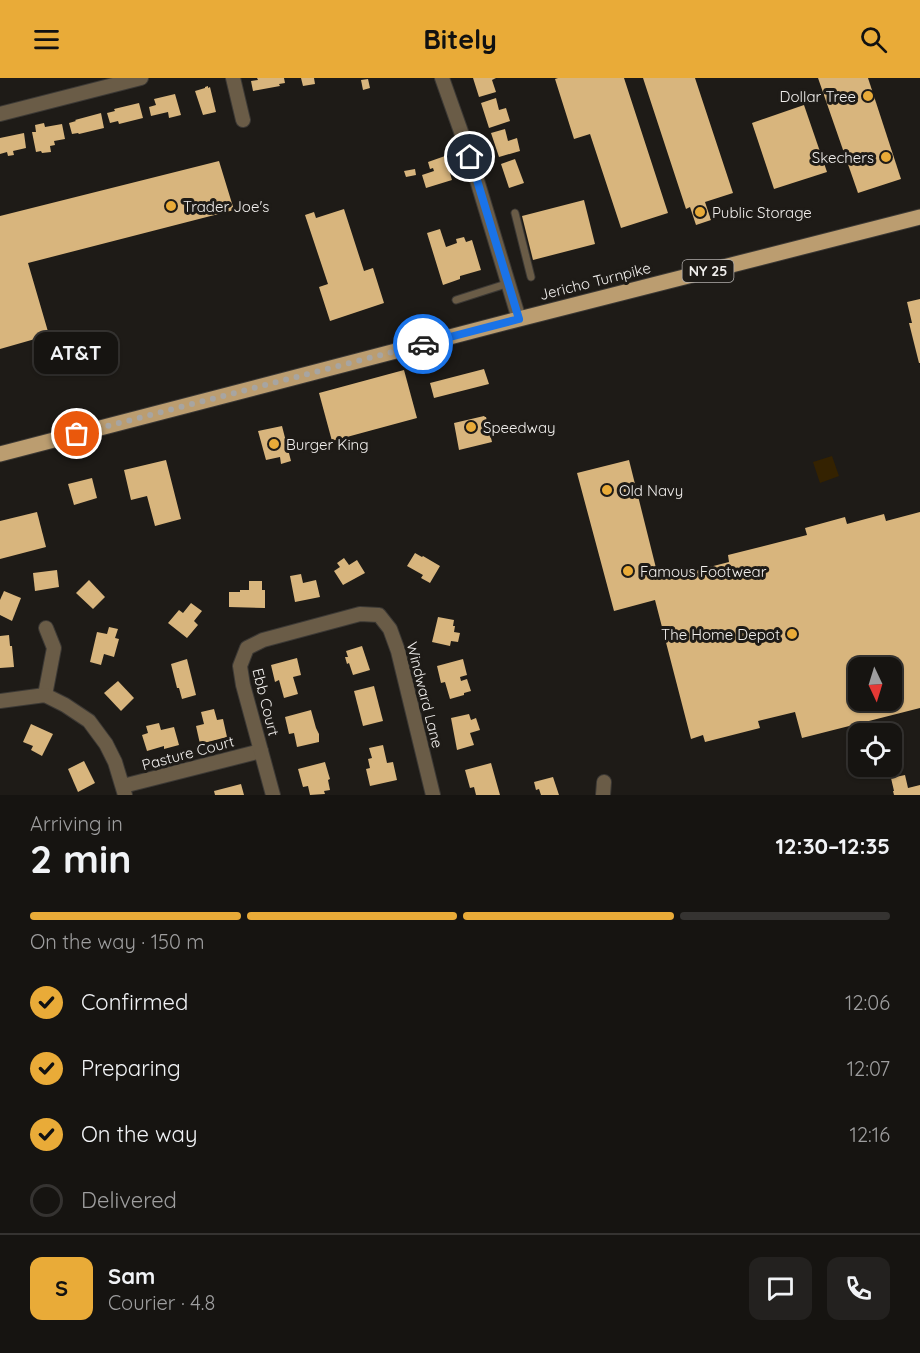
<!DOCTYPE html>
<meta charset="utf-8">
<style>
:root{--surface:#161411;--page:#23211f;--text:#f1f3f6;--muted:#9e9e9f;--line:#353331;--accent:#e9ab38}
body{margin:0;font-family:Quicksand,sans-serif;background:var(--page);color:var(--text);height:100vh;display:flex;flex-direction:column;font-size:22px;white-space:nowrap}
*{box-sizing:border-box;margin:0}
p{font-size:20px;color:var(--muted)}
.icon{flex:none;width:33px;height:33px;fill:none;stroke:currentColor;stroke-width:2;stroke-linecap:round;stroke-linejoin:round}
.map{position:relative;height:717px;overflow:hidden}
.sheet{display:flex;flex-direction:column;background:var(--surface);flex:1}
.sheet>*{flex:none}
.needle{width:39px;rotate:176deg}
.tools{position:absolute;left:848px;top:579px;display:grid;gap:12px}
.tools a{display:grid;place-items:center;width:54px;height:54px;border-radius:12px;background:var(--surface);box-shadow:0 2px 4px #0004,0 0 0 2px var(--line);font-size:30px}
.pin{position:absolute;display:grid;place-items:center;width:51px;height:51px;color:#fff;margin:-26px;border:3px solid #fff;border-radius:50%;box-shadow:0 2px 6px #0007}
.courier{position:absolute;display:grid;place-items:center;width:60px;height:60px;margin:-30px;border:4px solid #1a73e8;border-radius:50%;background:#fff;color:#222;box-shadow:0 2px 8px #0007}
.bubble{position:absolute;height:42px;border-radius:12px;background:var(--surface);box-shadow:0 2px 4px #0004,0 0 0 2px var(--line);font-size:20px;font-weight:800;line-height:42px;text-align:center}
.summary em{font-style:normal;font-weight:800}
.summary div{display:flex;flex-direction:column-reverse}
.summary{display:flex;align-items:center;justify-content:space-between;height:102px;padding:0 30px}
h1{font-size:39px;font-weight:800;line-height:45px}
.bar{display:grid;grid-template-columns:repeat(4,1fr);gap:9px 6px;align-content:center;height:72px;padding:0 30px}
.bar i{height:8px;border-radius:4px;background:var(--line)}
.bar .on{background:var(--accent)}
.bar p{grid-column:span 4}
.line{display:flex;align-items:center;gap:15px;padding:0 30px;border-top:2px solid var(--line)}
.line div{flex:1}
.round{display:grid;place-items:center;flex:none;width:63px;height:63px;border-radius:12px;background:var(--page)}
ol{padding:0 30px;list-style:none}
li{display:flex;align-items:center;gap:18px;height:66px}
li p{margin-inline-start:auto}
li .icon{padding:6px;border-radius:50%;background:var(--accent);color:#111;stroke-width:4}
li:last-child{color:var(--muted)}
li i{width:33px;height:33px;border:3px solid var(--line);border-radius:50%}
header{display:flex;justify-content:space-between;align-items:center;height:78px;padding:0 30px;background:var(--accent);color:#111;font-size:27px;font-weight:800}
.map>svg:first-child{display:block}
.green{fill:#342201}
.building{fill:#d8b57d;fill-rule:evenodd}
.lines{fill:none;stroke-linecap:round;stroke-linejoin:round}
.lane-casing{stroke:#3c3935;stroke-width:9}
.street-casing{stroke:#3c3935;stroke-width:16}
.primary-casing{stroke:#3c3935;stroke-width:17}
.lane{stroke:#6a5c47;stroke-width:7}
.street{stroke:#6a5c47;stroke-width:14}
.primary{stroke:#bb9d70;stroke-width:15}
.done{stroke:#a7a5a2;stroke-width:6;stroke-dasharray:0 10.8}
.route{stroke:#1a73e8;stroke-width:8}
.poi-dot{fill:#e9ab38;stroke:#1e1b17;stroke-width:2}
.labels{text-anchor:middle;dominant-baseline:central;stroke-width:6;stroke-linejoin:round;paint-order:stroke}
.shield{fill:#1e1b17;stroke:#b2afad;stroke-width:1.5}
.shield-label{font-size:14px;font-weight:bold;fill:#f1efed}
.poi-label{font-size:15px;fill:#f1efed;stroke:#1e1b17;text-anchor:start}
.street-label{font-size:15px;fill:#f1efed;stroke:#1e1b17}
</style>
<header><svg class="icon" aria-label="menu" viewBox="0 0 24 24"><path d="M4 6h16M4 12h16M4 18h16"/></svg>Bitely<svg class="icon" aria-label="search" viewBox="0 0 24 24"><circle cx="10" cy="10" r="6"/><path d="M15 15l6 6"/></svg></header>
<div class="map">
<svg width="920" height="717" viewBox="0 0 920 717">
<rect width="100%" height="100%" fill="#1e1b17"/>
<polygon class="green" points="832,378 839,398 820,405 813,384"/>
<g class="building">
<polygon points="257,0 284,0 285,5 279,6 280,8 253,13 251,3 258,2"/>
<polygon points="301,0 314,0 315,6 303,8"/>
<polygon points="473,0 496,0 492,2 496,14 479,19"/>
<polygon points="558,0 624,0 668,135 621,150 590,56 574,61 555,1"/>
<polygon points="643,0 695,0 733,115 705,124 711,142 696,147 690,129 686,131"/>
<polygon points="818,0 868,0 901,101 858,115"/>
<polygon points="368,1 370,10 363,12 361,2"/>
<polygon points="208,8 208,10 210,9 216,34 203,37 195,13 205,10 205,9"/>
<polygon points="175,16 181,37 169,40 168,34 151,38 149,29 156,27 154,21"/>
<polygon points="496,20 499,32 506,30 510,43 489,50 481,25"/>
<polygon points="139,25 143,40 119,46 118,43 110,45 107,35 115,33 114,31"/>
<polygon points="804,27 827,94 774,111 752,45"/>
<polygon points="101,35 104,50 79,56 78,55 72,56 69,45 76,43 75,42"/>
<polygon points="44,45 45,49 62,46 65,61 54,63 55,67 50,68 51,74 42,75 41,73 36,74 32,54 36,54 35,47"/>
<polygon points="505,51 508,63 517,60 520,73 499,79 491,55"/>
<polygon points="24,55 26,70 13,73 14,77 8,78 7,74 0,76 0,60"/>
<polygon points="445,78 452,102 426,110 422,97 434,93 433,90 430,91 428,84"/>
<polygon points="515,81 524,105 509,110 501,86"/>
<polygon points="219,83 234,132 28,185 49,257 0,271 0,138"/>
<polygon points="415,91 416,97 406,99 404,93"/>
<polygon points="584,122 595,166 533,182 522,138"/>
<polygon points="344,131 364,193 373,190 384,225 330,243 319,209 328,206 305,137 314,134 316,140"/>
<polygon points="440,151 446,169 457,165 456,161 464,159 466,164 472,162 481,192 460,198 460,201 443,207 427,155"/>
<polygon points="920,221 920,285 919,285 909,245 912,245 907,224"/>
<polygon points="484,291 489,306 434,320 430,305"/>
<polygon points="404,292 417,340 332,363 319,315"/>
<polygon points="484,338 485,339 486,339 492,364 459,372 454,345"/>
<polygon points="282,348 291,383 281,386 280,379 266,382 258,353"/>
<polygon points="166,382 181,441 155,448 147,418 131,422 124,392"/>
<path d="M629,382L659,502L729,484L728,477L807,457L805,450L845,439L847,446L884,436L886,443L920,434V630L802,660L795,634L758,643L760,650L705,664L703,657L691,661L655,522L614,533L577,395ZM858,590H891V622H858Z"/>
<polygon points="92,400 97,420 74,427 68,406"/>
<polygon points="37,434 46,469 0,481 0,443"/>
<polygon points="415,475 422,479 423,478 440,488 430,505 421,500 423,497 407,488"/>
<polygon points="344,480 349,487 357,482 365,495 343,507 334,493 340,489 337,485"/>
<polygon points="57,492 59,509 35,513 33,495"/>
<polygon points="301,496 303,505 316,502 320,519 295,524 290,498"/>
<polygon points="89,502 105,519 93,531 76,515"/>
<polygon points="249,503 262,503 262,512 265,512 265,530 229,529 229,514 240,514 240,512 249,512"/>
<polygon points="4,513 21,520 12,543 0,537 0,522"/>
<polygon points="191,525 202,533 194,543 198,547 187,560 168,545 179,532 183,535"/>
<polygon points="438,539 454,542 453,548 455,548 454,554 460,555 458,564 451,563 450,568 432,564"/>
<polygon points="109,549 118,551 115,560 119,561 114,579 104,576 101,587 90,584 97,554 107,556"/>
<polygon points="9,557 10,568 12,568 14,589 0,590 0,558"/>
<polygon points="362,568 370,592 353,597 349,585 347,586 345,579 348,579 346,573"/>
<polygon points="297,580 301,597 293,599 298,616 284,620 279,602 275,604 271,587"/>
<polygon points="187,581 196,617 182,621 179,610 177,610 171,586"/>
<polygon points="463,581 467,597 460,599 461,603 467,601 471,613 464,615 464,617 450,621 445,604 441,605 437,588"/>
<polygon points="118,603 134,620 121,633 104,615"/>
<polygon points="374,608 383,643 363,648 354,613"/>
<polygon points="214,631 217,642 223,641 227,659 200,666 196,648 204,646 201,634"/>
<polygon points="311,632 316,650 319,656 319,664 297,669 294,655 289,656 285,639"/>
<polygon points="469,636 471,642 476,640 480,652 470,655 474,667 457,672 451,640"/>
<polygon points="159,645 161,652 174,649 179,667 164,671 164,668 147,673 142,657 148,655 146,648"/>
<polygon points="31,646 53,656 42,678 31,672 33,668 23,664"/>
<polygon points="383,667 387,685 393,684 397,702 370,708 366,691 370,690 368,681 372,680 369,670"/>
<polygon points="84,683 95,705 78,714 68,691"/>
<polygon points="325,684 330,701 328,702 330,712 324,713 325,716 310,717 308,708 303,709 298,691"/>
<polygon points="491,685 500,717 476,717 474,709 470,710 465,692"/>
<polygon points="905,697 908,710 920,707 920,717 894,717 893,713 894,713 891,700"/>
<polygon points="553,699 559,717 541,717 539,711 536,712 534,704"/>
<polygon points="241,706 244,717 215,717 214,713"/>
</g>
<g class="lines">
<g class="lane-casing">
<g id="lane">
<polyline points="515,135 531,199"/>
<polyline points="456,222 509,205"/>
</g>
</g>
<g class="street-casing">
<g id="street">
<polyline points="233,0 243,42"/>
<polyline points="442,0 470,79 519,241"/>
<polyline points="0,36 141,0"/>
<polyline points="45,617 54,570 46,550"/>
<polyline points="0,623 45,617 65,627 89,643 106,666 115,684 125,717"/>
<polyline points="123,708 261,673"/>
<polyline points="273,717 243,607 240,588 247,570 263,562 360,536 379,537 390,551 398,573 433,717"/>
<polyline points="603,717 604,704"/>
</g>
</g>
<g class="primary-casing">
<polyline id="primary" points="0,376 519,241 920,139"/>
</g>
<use href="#lane" class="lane"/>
<use href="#street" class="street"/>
<use href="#primary" class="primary"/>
</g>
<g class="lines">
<polyline class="done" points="77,356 423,266"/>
<polyline class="route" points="423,266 519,241 470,79"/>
</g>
<g class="poi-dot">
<circle cx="868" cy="18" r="6"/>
<circle cx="886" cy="79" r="6"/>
<circle cx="171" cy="128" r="6"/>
<circle cx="700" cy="134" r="6"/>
<circle cx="471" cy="349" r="6"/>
<circle cx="274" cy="366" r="6"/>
<circle cx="607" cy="412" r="6"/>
<circle cx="628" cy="493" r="6"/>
<circle cx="792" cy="556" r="6"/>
</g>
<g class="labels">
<rect class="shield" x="682.5" y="182" width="51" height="22" rx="4.5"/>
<g class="shield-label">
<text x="708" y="193">NY 25</text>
</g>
<g class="poi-label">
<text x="856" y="18" text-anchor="end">Dollar Tree</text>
<text x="874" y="79" text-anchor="end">Skechers</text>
<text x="183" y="128">Trader Joe's</text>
<text x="712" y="134">Public Storage</text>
<text x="483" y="349">Speedway</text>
<text x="286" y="366">Burger King</text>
<text x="619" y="412">Old Navy</text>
<text x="640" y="493">Famous Footwear</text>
<text x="780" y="556" text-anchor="end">The Home Depot</text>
</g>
<g class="street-label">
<text transform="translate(595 203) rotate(-14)">Jericho Turnpike</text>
<text transform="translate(425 617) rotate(76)">Windward Lane</text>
<text transform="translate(266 624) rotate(76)">Ebb Court</text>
<text transform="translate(188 675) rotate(-15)">Pasture Court</text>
</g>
</g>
</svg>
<div class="tools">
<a><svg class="needle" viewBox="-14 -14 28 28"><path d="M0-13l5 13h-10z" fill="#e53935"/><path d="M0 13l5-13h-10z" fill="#9e9e9f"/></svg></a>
<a><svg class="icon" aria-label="locate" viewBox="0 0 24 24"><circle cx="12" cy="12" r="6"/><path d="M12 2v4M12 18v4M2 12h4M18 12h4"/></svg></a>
</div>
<div class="pin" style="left:77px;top:356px;background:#ea580c"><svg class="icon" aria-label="bag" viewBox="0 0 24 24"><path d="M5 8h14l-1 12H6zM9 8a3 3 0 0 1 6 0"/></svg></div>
<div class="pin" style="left:470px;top:79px;background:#1f2937"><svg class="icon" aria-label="home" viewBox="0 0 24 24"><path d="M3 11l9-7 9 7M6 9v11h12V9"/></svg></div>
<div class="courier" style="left:423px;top:266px"><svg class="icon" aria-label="car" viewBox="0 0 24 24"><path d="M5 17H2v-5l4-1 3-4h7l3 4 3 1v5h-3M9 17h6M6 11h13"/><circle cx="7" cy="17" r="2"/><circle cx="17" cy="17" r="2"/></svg></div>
<div class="bubble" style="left:34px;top:254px;width:84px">AT&amp;T</div>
</div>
<section class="sheet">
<div class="summary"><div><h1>2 min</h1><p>Arriving in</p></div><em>12:30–12:35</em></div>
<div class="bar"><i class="on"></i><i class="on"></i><i class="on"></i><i></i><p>On the way · 150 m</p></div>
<ol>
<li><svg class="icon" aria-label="check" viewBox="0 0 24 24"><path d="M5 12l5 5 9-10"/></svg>Confirmed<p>12:06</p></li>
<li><svg class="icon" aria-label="check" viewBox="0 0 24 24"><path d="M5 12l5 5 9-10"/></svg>Preparing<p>12:07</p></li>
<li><svg class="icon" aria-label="check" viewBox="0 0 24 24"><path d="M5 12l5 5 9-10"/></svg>On the way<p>12:16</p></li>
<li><i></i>Delivered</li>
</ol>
<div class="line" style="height:108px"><b class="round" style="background:var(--accent);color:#111">S</b><div><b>Sam</b><p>Courier · 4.8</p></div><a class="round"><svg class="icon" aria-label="chat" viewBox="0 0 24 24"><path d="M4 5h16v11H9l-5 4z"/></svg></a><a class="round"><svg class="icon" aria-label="phone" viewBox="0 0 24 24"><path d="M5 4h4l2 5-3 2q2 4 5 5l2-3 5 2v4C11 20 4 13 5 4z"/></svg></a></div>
</section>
